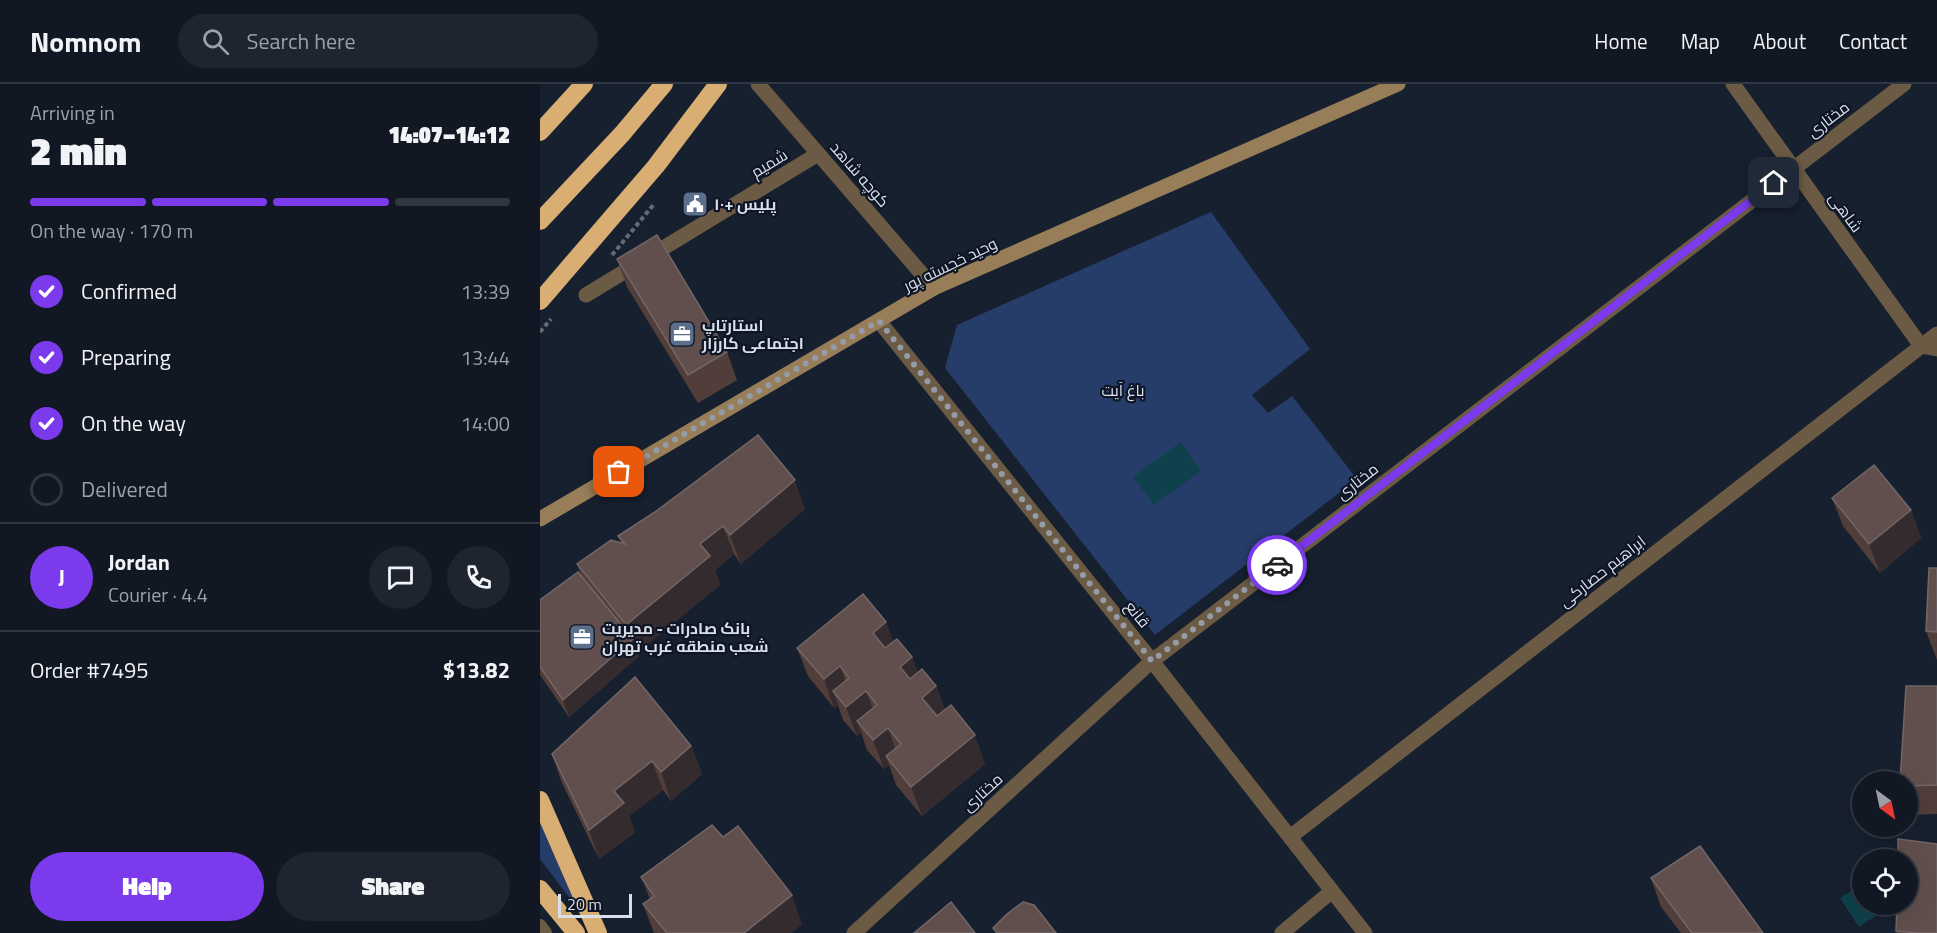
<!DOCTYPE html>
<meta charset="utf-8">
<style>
:root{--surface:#111823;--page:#1e2530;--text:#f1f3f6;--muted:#9ca0a6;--line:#303741;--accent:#7c3aed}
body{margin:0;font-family:"Titillium Web",Cairo,sans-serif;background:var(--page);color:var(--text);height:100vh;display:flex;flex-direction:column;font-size:22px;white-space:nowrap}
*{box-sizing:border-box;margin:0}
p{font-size:20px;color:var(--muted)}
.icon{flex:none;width:33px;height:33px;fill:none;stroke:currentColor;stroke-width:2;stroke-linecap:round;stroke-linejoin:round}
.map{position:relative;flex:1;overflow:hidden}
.side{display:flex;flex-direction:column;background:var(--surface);width:540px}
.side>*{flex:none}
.needle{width:39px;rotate:147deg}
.buttons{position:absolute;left:1312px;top:687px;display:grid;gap:12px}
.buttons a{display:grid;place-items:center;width:66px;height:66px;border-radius:50%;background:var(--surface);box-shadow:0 6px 24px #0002,0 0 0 2px var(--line);font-size:30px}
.scale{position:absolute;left:18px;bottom:15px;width:74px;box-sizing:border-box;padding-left:6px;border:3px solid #d9dfea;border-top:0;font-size:16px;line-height:21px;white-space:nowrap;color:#d9dfea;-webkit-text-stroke:4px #0e1625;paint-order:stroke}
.pin{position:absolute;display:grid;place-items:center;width:51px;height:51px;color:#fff;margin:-26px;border-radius:12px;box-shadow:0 3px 9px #0006}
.courier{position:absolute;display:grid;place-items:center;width:60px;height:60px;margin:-30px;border:4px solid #7c3aed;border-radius:50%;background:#fff;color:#222;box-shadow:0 2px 8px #0007}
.headline em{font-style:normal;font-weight:800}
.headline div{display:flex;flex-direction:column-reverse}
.headline{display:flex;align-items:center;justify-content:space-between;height:102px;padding:0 30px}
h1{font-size:39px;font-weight:800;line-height:45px}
.bar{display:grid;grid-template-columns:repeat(4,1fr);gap:9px 6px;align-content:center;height:72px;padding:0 30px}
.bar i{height:8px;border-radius:4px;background:var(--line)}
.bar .active{background:var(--accent)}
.bar p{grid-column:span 4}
.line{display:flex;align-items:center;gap:15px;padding:0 30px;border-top:2px solid var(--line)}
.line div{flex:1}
.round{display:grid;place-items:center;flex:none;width:63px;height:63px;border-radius:32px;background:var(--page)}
ol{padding:0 30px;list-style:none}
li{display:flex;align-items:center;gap:18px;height:66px}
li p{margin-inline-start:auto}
li .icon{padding:6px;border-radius:50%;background:var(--accent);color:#fff;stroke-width:4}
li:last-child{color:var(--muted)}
li i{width:33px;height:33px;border:3px solid var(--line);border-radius:50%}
.button{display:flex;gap:12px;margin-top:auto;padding:12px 30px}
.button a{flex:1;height:69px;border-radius:36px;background:var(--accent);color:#fff;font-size:24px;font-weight:800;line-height:69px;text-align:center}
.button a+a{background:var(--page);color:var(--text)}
header{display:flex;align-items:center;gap:36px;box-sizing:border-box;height:84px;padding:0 30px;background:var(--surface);border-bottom:2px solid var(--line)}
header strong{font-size:28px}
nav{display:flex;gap:33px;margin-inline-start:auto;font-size:21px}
.search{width:420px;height:54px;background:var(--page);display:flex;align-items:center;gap:15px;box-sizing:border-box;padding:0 21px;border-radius:33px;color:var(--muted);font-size:22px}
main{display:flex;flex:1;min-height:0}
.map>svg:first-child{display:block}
.green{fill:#263c69}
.water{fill:#0f414c}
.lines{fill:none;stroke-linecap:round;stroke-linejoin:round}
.path{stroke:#636b78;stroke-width:4;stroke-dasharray:4.5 3;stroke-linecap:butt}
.lane{stroke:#6c5b44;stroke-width:14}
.street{stroke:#6c5b44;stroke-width:15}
.secondary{stroke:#977d58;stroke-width:15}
.highway{stroke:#d8ae73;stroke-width:18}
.wall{fill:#513e3a}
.shaded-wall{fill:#342b2e}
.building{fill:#604f4d;stroke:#736666;stroke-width:1.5}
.done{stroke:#959ca9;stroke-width:6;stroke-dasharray:0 10.8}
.route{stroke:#7c3aed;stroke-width:8}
.labels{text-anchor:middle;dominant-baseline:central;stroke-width:4.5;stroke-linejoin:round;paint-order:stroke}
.street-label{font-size:16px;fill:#d9dfea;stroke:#0e1625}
.poi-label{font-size:16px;font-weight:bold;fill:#d9dfea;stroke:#0e1625;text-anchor:start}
.park-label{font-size:16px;fill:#d7dff0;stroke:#0e1625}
</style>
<header>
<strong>Nomnom</strong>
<div class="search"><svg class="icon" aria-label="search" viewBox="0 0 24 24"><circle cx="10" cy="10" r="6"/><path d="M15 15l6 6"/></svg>Search here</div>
<nav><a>Home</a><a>Map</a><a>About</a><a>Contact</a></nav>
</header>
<main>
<section class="side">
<div class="headline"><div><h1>2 min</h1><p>Arriving in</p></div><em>14:07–14:12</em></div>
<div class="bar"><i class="active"></i><i class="active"></i><i class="active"></i><i></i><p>On the way · 170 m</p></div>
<ol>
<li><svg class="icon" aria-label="check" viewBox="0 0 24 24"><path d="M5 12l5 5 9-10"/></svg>Confirmed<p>13:39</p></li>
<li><svg class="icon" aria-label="check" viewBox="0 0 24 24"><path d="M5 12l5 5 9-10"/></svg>Preparing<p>13:44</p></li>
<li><svg class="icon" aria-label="check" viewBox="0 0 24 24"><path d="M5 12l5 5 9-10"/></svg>On the way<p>14:00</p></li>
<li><i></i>Delivered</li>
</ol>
<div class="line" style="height:108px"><b class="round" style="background:var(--accent);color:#fff">J</b><div><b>Jordan</b><p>Courier · 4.4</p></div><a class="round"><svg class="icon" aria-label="chat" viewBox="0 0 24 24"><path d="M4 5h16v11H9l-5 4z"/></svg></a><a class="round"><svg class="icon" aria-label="phone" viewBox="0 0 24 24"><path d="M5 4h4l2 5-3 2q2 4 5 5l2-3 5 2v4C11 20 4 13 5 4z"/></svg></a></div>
<div class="line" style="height:78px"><div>Order #7495</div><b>$13.82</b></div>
<div class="button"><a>Help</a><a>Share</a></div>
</section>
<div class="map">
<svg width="1397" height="849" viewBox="0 0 1397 849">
<rect width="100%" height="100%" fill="#17202f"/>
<g class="green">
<polygon points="671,128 770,265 712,311 728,329 752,312 817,395 615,551 405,284 417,241"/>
<polygon points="0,738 38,825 0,775"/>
</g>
<g class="water">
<polygon points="641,358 661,387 614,421 593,393"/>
<polygon points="1318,803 1323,810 1323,820 1330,821 1337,831 1319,843 1300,814"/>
</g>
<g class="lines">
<g class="path">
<polyline points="72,171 115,119"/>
<polyline points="0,248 11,235"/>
</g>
<polyline class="lane" points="0,842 5,849"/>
<g class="street">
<polyline points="218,0 394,204"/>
<polyline points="1193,0 1381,262 1397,265"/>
<polyline points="46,211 278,70"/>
<polyline points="339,237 612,577 825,849"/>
<polyline points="750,753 1397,250"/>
<polyline points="314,849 612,577 1364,0"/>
<polyline points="742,849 792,807"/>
</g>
<polyline class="secondary" points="0,435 394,204 858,0"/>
<g class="highway">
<polyline points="0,48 44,0"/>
<polyline points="0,137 82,50 124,0"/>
<polyline points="0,217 116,82 178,0"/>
<polyline points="0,716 58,849"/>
<polyline points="0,805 36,849"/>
</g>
</g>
<g class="wall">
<polygon points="77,175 187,268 197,296 158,319 87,203"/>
<polygon points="1292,414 1371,426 1381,454 1340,489 1303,442"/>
<polygon points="265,425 201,480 194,470 175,486 180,501 98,568 99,572 29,633 0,591 0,516 41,492 37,480 81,459 78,452"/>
<polygon points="1397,484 1397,576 1386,547"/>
<polygon points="346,538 353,558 372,573 378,589 396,602 405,626 445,680 382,732 356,701 349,681 344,685 327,666 321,648 317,652 303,636 298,621 294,624 268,592 257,564"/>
<polygon points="1397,602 1397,730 1370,731 1368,725 1368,698"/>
<polygon points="151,662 162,690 131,717 123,706 89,732 95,748 59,775 22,699 12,670"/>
<polygon points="101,793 262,840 251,849 114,849 103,820 110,815"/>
<polygon points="1111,794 1223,849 1141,849 1121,823"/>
<polygon points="1356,847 1397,849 1357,849"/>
</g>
<g class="shaded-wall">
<polygon points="255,396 265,425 201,480 190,451"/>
<polygon points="1371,426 1381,454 1340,489 1329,460"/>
<polygon points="183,442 194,470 175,486 180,501 98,568 99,572 29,633 23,616 92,556 86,541 160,460"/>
<polygon points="346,538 357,567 344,578 333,549"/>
<polygon points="372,573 383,601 371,612 360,583"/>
<polygon points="300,582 310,611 293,607 298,621 294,624 284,595"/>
<polygon points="396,602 407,631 392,643 382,614"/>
<polygon points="326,607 337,636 317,637 321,648 317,652 306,623"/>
<polygon points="348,644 358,672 346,672 349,681 344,685 333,656"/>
<polygon points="435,651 445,680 382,732 371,703"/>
<polygon points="151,662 162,690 131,717 121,688"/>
<polygon points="112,677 123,706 89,732 95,748 59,775 49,746 74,707"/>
<polygon points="252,811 262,840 251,849 204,849"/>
</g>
<g class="building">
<polygon points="117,151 187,268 148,291 77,175"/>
<polygon points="218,351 255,396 190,451 183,442 160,460 170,472 86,541 37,480 71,456 85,460 78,452 115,428"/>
<polygon points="1334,381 1371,426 1329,460 1292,414"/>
<polygon points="1389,484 1397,484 1397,548 1386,547"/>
<polygon points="38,488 93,555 23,616 0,583 0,516"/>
<polygon points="323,510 346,538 333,549 345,564 357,555 372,573 360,583 370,595 382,585 396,602 382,614 397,632 411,621 435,651 371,703 346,672 361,660 348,644 333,656 317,637 337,621 326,607 306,623 293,607 309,594 300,582 284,595 257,564"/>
<polygon points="95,593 151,662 121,688 112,677 74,707 84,719 49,746 12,670"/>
<polygon points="1366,602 1397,602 1397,701 1368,702 1368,698 1360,698"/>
<polygon points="172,741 183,753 198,742 252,811 204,849 127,849 103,820 114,812 101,793"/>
<polygon points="1358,755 1397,760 1397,849 1378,849 1356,847 1357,820 1368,820 1368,776 1358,776"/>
<polygon points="1160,762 1223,849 1152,849 1111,794"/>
<polygon points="411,818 435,849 374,849"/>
<polygon points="483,818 494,821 516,849 457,849 453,844 467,830"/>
</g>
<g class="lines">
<polyline class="done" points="79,388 339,237 612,577 737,481"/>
<polyline class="route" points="737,481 1234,99"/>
</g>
<defs>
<g id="civic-square" transform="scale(1.35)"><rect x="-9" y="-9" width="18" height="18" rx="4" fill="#5c6f8a" stroke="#0e1625"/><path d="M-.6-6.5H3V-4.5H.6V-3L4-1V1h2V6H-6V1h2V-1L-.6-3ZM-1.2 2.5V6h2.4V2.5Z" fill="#fff"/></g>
<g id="office-square" transform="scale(1.35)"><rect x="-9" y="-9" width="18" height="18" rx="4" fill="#5c6f8a" stroke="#0e1625"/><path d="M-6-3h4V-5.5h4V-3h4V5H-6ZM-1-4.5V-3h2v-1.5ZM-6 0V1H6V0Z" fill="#fff"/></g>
</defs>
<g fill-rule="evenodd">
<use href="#civic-square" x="155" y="120"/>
<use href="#office-square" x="142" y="250"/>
<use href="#office-square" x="42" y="553"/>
</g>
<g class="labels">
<g class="street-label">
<text transform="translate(1288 35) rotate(-37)">مختاری</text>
<text transform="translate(229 79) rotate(-31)">شمیم</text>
<text transform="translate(320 90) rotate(49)">کوچه شاهد</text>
<text transform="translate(1306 128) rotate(54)">شاهی</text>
<text transform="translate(410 180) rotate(-26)">وحید خجسته پور</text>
<text transform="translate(817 397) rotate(-38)">مختاری</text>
<text transform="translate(1062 487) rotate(-38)">ابراهیم حصارکی</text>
<text transform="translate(598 530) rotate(51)">قانع</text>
<text transform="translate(442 708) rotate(-42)">مختاری</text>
</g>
<g class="poi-label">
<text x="174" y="120">پلیس +۱۰</text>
<text x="162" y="241">استارتاپ<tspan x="162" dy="18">اجتماعی کارزار</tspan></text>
<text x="62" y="544">بانک صادرات - مدیریت<tspan x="62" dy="18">شعب منطقه غرب تهران</tspan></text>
</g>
<g class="park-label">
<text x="583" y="306">باغ آیت</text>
</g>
</g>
</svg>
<div class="buttons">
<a><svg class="needle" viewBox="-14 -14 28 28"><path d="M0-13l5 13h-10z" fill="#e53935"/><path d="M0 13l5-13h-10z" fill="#9ca0a6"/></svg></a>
<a><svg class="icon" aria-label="locate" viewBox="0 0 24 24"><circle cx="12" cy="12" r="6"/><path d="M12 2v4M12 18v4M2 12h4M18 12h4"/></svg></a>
</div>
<div class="scale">20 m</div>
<div class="pin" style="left:79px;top:388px;background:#ea580c"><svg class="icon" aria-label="bag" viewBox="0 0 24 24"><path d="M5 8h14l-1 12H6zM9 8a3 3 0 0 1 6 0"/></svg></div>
<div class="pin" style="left:1234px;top:99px;background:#1f2937"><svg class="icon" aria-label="home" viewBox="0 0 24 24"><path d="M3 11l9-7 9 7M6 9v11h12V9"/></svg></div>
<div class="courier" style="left:737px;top:481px"><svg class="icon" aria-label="car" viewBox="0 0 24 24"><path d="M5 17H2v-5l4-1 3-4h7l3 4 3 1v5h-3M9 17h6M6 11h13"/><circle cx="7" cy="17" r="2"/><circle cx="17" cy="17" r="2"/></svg></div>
</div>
</main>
